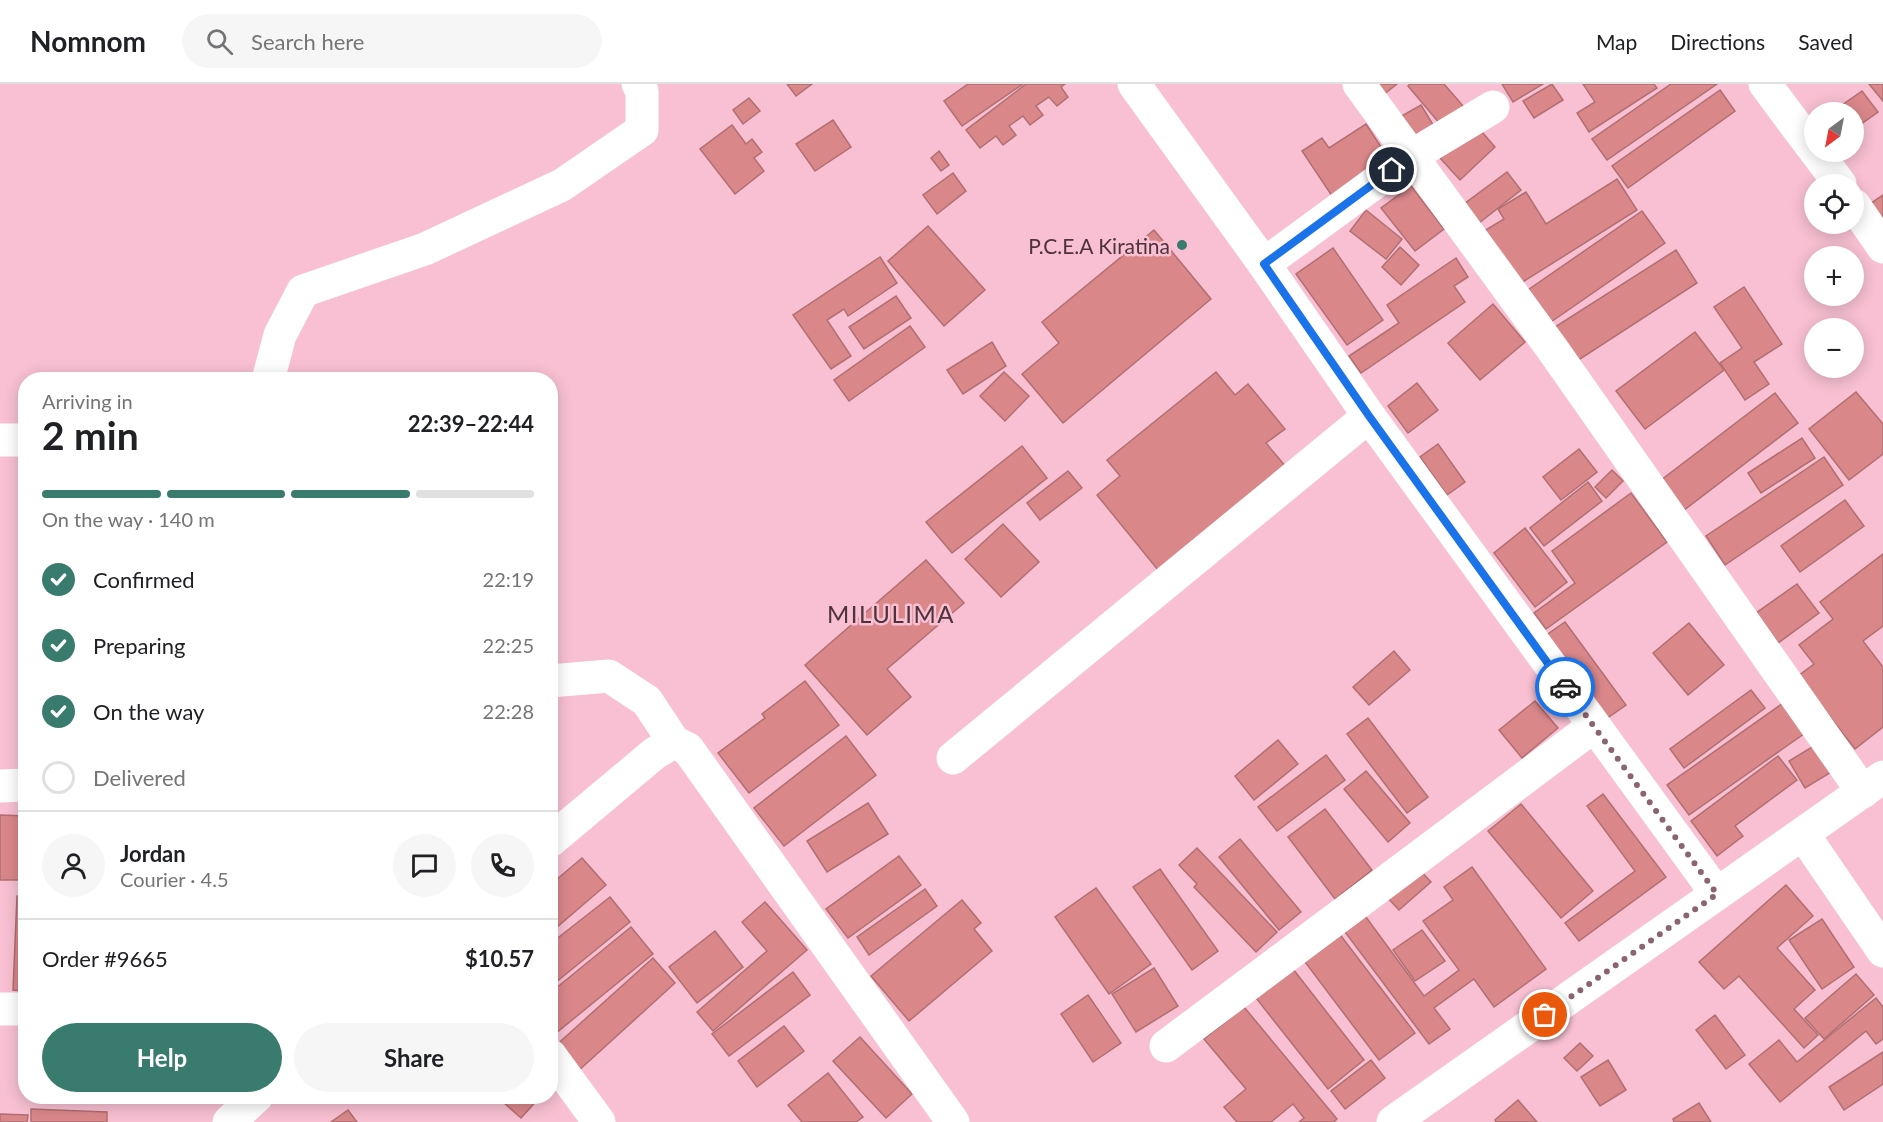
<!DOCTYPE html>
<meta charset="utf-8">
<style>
:root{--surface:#fff;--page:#f6f6f6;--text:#202124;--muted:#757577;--line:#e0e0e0;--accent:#397c6d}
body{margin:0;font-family:Lato,sans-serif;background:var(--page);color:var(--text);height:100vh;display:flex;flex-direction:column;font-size:22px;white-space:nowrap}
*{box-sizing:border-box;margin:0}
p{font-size:20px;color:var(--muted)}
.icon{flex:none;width:33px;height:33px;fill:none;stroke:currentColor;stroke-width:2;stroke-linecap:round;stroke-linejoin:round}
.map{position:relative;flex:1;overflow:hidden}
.side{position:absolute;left:18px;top:288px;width:540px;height:732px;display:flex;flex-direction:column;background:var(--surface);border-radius:24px;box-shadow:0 3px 15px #0003}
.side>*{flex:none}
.needle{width:39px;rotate:212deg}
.controls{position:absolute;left:1804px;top:18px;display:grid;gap:12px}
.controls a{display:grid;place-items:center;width:60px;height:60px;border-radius:50%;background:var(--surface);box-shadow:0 3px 15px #0003;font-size:30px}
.pin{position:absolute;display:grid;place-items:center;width:51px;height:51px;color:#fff;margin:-26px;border:3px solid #fff;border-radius:50%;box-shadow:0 2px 6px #0007}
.courier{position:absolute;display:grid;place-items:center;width:60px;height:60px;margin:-30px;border:4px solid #1a73e8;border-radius:50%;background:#fff;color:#222;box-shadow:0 2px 8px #0007}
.head em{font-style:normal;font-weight:700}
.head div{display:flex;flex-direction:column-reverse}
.head{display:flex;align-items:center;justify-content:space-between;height:102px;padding:0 24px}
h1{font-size:39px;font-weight:700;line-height:45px}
.bar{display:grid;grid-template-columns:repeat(4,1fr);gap:9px 6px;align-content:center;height:72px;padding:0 24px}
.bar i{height:8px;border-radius:4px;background:var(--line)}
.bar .active{background:var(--accent)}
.bar p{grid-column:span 4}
.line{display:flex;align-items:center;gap:15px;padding:0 24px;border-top:2px solid var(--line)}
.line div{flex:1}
.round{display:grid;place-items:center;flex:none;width:63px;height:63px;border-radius:32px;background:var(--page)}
ol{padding:0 24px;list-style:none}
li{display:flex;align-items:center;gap:18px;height:66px}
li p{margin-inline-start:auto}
li .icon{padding:6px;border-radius:50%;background:var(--accent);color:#fff;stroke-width:4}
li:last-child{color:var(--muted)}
li i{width:33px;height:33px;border:3px solid var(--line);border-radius:50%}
.action{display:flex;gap:12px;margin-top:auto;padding:12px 24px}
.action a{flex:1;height:69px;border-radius:36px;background:var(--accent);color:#fff;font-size:24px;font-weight:700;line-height:69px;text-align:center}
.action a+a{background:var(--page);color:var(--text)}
header{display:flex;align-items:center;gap:36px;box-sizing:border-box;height:84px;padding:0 30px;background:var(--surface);border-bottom:2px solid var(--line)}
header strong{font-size:28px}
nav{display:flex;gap:33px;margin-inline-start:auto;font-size:21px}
.search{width:420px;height:54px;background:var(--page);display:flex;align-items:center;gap:15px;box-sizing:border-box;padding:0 21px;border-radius:33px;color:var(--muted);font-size:22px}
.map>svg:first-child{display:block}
.building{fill:#da878a;stroke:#b16f71;stroke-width:1.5}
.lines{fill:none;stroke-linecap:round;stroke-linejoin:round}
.street{stroke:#fff;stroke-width:33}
.done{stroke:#8a6470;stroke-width:6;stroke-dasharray:0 10.8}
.route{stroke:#1a73e8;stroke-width:8}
.poi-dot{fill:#397c6d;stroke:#f8c0d2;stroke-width:2}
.labels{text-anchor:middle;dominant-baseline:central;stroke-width:5;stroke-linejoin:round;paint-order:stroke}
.poi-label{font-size:21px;fill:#4e323c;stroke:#f8c0d2;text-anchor:end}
.quarter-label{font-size:24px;letter-spacing:1.5px;fill:#4e323c;stroke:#f8c0d2}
</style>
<header>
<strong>Nomnom</strong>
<div class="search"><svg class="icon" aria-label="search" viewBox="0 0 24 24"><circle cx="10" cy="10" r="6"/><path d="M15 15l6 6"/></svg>Search here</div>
<nav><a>Map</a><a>Directions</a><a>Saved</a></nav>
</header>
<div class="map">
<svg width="1883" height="1038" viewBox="0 0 1883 1038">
<rect width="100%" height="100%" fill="#f8c0d2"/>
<g class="building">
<polygon points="787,0 812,0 796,12"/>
<polygon points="968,0 1023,0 962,42 944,17"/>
<polygon points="1026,0 1065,0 1061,3 1068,13 1057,22 1049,13 1036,22 1043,31 1030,41 1023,32 1009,42 1016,51 1003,61 996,52 980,64 966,46"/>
<polygon points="1367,0 1397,0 1378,15"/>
<polygon points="1410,0 1444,0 1463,22 1440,40 1408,2"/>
<polygon points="1502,0 1543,0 1513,18"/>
<polygon points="1552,0 1563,16 1534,34 1523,17"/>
<polygon points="1583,0 1654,0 1657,4 1589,48 1577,29 1595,18"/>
<polygon points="1671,0 1717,0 1607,76 1592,55"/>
<polygon points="1869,0 1883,0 1883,17"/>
<polygon points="1720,6 1735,27 1628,104 1612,82"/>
<polygon points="1862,7 1878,28 1854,45 1854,28 1832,28"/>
<polygon points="749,14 760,27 743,40 733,26"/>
<polygon points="1421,21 1435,44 1404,61 1391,38"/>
<polygon points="833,36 851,63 815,87 796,60"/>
<polygon points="1366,40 1389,75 1332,112 1302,67 1322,54 1329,64"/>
<polygon points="732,41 746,60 752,55 762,68 754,74 764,87 735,110 700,65"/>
<polygon points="1476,41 1495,63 1460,96 1440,74"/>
<polygon points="939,67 949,81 941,87 931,74"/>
<polygon points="1507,88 1521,106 1479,139 1464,120"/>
<polygon points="953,89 966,107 937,130 923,111"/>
<polygon points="1617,95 1637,126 1518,201 1476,152 1504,135 1498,125 1526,108 1546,140"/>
<polygon points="1411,102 1444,145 1415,167 1381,124"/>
<polygon points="1883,111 1883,157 1861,126"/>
<polygon points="1366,126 1402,155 1386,175 1350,147"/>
<polygon points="1642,127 1665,159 1548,240 1525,208"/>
<polygon points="928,142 985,206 944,242 888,177"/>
<polygon points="1154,146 1211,215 1063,339 1022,290 1059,259 1042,238"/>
<polygon points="1400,163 1419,181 1401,201 1382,183"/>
<polygon points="1333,164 1383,236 1347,261 1296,190"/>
<polygon points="1676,166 1697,199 1577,277 1555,243"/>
<polygon points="880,173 897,199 848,232 844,225 827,236 851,272 831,285 793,231"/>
<polygon points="1456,174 1468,193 1454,202 1465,218 1361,289 1349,272 1399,239 1387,221"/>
<polygon points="1744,203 1782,260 1754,278 1769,300 1745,316 1720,279 1742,264 1714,223"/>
<polygon points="896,212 911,234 864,265 849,243"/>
<polygon points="1493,220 1525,258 1480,296 1448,259"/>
<polygon points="910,242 925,263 849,317 834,296"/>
<polygon points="1695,248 1724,286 1645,345 1616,307"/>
<polygon points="992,258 1006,282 963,310 947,286"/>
<polygon points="1004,288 1029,312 1005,337 980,312"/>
<polygon points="1216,288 1235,311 1248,300 1285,345 1266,359 1286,383 1158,486 1097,411 1120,392 1107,376"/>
<polygon points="1417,299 1438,326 1408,349 1388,322"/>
<polygon points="1856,308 1883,340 1883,370 1849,396 1809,345"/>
<polygon points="1775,309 1798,339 1679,430 1656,400"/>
<polygon points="1802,354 1815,374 1761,409 1748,389"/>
<polygon points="1438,360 1465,398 1447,411 1420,373"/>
<polygon points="1022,362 1047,394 952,469 926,438"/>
<polygon points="1579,365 1597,388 1561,416 1543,393"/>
<polygon points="1824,373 1843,401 1725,481 1706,452"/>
<polygon points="1612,386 1623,397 1606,414 1595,403"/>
<polygon points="1068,387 1082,404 1040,436 1027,419"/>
<polygon points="1588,398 1602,417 1544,462 1530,444"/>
<polygon points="1631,409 1667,458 1546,545 1534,529 1575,499 1552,467"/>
<polygon points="1845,416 1864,442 1800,488 1781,462"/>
<polygon points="1003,440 1039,478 1001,513 965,475"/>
<polygon points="1525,444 1567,498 1535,523 1494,469"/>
<polygon points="1883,470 1883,542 1863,557 1883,583 1883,643 1855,665 1798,592 1814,580 1799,561 1833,535 1820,518"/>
<polygon points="926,476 964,519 887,585 911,613 867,651 805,581"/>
<polygon points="1797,500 1819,529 1778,559 1756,529"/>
<polygon points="1565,538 1626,621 1606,635 1545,552"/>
<polygon points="1689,539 1724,581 1688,611 1653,569"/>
<polygon points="1394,567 1410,586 1369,621 1353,603"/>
<polygon points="805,597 839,641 749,709 718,669 765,634 762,630"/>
<polygon points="1751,606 1765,624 1684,684 1670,665"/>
<polygon points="1535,617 1558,644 1522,674 1499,646"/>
<polygon points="1786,617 1808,647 1689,731 1667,701"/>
<polygon points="1368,634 1428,713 1407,729 1347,650"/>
<polygon points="846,652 876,691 784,762 754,724"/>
<polygon points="1278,656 1298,680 1254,716 1235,692"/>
<polygon points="1817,660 1833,687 1805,704 1789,677"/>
<polygon points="1326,671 1345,696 1277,747 1258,723"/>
<polygon points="1778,672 1797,696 1735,742 1743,752 1717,772 1691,737"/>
<polygon points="1366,687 1410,739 1388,758 1344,705"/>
<polygon points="1603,710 1666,793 1579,857 1565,839 1635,787 1587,722"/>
<polygon points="868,719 888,750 827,788 807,757"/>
<polygon points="1521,720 1593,807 1561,834 1488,747"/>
<polygon points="1325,725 1372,786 1335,815 1288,753"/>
<polygon points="0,731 26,732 26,796 0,796"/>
<polygon points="1240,755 1301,828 1279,846 1219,773"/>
<polygon points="1197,764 1277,848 1256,868 1194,803 1197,800 1179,781"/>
<polygon points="899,772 921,801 848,854 826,825"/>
<polygon points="582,774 606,801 550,849 550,801"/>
<polygon points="1472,783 1546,885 1494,923 1474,895 1434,924 1450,945 1429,960 1342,844 1363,829 1424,912 1459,886 1423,837 1453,816 1444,803"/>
<polygon points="1418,784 1431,798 1399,826 1386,812"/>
<polygon points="1160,785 1218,867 1192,886 1133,803"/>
<polygon points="1786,801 1813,832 1777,864 1815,906 1794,925 1818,951 1804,964 1739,892 1724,905 1699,878"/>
<polygon points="1096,804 1151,880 1109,910 1055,833"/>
<polygon points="925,805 937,822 869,871 857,853"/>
<polygon points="17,812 26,813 26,907 13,906"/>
<polygon points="610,813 630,838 550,903 550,860"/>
<polygon points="962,816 981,839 974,845 992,867 909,937 871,892"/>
<polygon points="765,818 807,866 713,947 697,928 767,867 742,838"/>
<polygon points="1822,835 1854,883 1822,905 1789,856"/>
<polygon points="631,843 653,870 550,954 550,909"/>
<polygon points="1422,846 1445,877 1415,897 1393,866"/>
<polygon points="715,847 743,883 697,919 669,883"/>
<polygon points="1338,848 1415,949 1379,976 1302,874"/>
<polygon points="653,874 675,899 576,989 553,964"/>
<polygon points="1154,884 1178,922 1136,948 1112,910"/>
<polygon points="1293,885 1364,976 1328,1005 1256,914"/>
<polygon points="793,888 810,911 729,972 712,950"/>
<polygon points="1856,890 1874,911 1824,955 1805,934"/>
<polygon points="1088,911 1121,959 1093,978 1061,930"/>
<polygon points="1876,914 1883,923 1883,955 1876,960 1866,947 1780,1018 1749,980 1779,956 1797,978"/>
<polygon points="1244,923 1337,1035 1334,1038 1299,1038 1304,1034 1293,1020 1271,1038 1237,1038 1224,1023 1246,1005 1204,955"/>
<polygon points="1715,931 1745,971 1726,985 1696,946"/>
<polygon points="784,942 804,967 757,1003 738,977"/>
<polygon points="860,953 912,1010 886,1034 833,977"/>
<polygon points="1580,959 1593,972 1577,987 1564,974"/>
<polygon points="1883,968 1883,1000 1844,1026 1829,1003"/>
<polygon points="1371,976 1385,994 1345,1025 1331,1007"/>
<polygon points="1608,976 1626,1006 1600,1022 1581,993"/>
<polygon points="828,989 863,1033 856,1038 802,1038 788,1021"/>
<polygon points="510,1012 541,1012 521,1034 504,1019"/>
<polygon points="1518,1016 1537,1038 1496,1038 1495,1036"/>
<polygon points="1699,1019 1711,1038 1674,1038 1673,1035"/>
<polygon points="31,1025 107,1028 107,1038 31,1038"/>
<polygon points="348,1026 357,1038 331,1038"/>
<polygon points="0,1030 28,1031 27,1038 0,1038"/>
</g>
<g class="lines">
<g class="street">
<polyline points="1134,0 1264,180 1369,332 1717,810"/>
<polyline points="1359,0 1553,266 1863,708"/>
<polyline points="1765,0 1815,67"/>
<polyline points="1816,68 1840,100"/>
<polyline points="1854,121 1883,163"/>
<polyline points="1264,180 1410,73 1493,23"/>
<polyline points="268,296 280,251 303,207 425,165 562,101 642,46 642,7 638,0"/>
<polyline points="0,356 26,356"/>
<polyline points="550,597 609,592 647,617 674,658"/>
<polyline points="953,674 1369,332"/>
<polyline points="0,702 26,701"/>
<polyline points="1803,750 1883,867"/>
<polyline points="550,757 655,669 674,658 688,665 953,1038"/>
<polyline points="0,925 26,925"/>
<polyline points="1166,962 1594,642"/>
<polyline points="550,971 599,1038"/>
<polyline points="229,1038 257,1012"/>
<polyline points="1393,1038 1883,693"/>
</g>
</g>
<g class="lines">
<polyline class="done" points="1545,931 1717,810 1565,603"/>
<polyline class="route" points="1392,86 1264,180 1369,332 1565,603"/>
</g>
<circle class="poi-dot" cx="1182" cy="161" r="6"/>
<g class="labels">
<g class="poi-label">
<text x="1170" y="161">P.C.E.A Kiratina</text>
</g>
<g class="quarter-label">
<text x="891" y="529">MILULIMA</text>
</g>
</g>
</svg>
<div class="controls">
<a><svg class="needle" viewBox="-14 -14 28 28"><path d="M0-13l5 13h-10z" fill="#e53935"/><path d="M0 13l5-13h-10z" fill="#757577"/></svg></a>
<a><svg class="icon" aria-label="locate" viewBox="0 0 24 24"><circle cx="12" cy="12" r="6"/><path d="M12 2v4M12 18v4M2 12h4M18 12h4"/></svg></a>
<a>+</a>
<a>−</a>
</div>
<div class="pin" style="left:1545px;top:931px;background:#ea580c"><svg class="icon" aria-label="bag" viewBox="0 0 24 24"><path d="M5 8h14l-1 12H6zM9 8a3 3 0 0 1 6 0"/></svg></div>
<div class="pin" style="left:1392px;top:86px;background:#1f2937"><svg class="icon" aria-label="home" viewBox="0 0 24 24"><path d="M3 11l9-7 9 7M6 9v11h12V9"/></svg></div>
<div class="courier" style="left:1565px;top:603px"><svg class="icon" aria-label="car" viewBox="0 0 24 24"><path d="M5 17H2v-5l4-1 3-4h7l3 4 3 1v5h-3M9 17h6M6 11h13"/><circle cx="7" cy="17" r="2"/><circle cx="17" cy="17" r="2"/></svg></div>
<section class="side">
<div class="head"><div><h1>2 min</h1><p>Arriving in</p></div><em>22:39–22:44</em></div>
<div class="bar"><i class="active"></i><i class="active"></i><i class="active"></i><i></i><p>On the way · 140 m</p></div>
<ol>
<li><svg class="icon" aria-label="check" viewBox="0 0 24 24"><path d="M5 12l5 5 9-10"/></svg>Confirmed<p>22:19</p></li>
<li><svg class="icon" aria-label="check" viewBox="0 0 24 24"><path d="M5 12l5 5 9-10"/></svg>Preparing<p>22:25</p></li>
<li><svg class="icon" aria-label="check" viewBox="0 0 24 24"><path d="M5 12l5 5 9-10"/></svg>On the way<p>22:28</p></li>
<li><i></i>Delivered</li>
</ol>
<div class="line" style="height:108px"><a class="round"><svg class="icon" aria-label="person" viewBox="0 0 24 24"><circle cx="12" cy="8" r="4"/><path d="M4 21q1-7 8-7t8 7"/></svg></a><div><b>Jordan</b><p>Courier · 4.5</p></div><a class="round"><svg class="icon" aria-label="chat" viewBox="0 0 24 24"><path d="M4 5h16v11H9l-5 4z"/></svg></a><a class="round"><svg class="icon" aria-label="phone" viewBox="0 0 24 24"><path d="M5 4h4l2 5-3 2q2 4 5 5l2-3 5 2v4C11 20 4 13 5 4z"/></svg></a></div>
<div class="line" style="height:78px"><div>Order #9665</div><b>$10.57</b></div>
<div class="action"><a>Help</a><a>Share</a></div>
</section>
</div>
